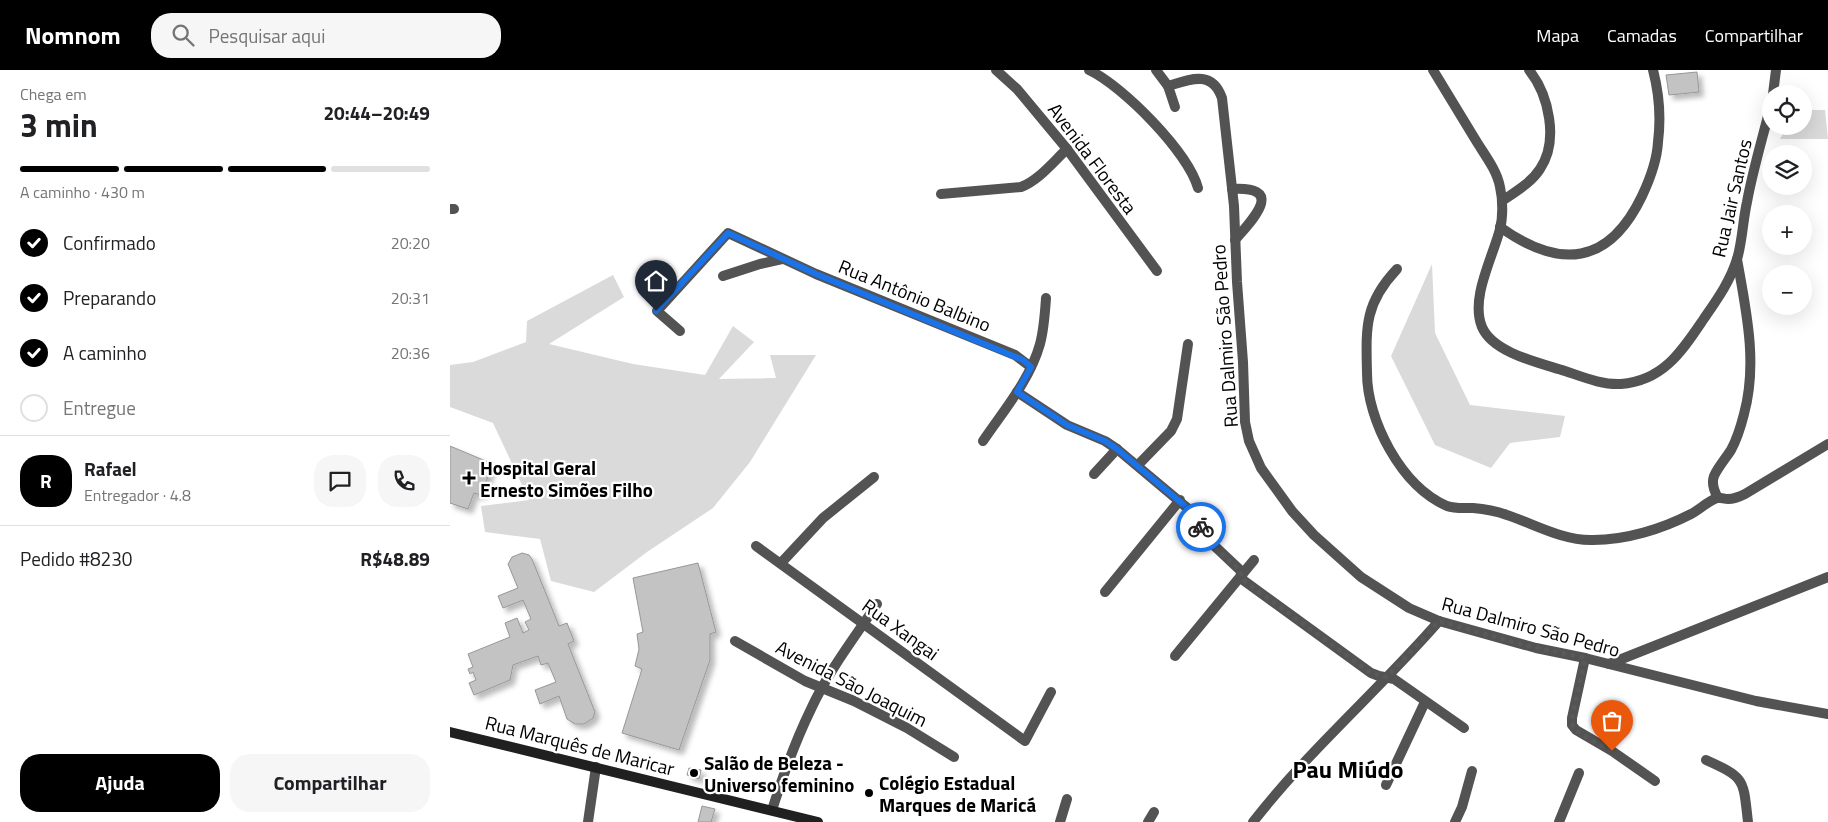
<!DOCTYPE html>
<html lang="pt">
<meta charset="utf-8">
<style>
:root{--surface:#fff;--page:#f6f6f6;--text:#202124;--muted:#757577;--line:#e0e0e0;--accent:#000}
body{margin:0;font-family:"Titillium Web",sans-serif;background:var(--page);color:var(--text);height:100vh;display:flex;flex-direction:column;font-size:19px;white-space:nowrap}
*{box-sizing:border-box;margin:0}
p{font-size:16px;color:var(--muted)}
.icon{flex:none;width:28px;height:28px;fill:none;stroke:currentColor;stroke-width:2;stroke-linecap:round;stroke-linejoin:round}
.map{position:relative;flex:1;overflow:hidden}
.drawer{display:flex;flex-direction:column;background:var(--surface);width:450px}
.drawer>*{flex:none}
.fabs{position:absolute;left:1312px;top:15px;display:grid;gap:10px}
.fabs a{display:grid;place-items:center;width:50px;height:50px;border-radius:50%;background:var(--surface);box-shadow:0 5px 20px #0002;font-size:25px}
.pin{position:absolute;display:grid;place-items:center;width:42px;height:42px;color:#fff;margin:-51px -21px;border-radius:50% 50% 50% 0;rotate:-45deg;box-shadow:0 0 5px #0007}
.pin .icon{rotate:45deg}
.courier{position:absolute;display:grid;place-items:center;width:50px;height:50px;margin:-25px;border:4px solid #1a73e8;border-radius:50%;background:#fff;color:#222;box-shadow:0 1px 6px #0007}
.overview em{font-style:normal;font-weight:700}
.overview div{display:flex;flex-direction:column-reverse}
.overview{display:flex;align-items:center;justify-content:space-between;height:85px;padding:0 20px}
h1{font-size:32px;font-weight:700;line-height:38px}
.bar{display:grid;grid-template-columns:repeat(4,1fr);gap:8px 5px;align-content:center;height:60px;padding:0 20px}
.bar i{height:6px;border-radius:4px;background:var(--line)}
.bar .selected{background:var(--accent)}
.bar p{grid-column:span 4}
.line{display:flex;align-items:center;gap:12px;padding:0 20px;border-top:1px solid var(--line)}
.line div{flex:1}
.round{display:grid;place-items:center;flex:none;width:52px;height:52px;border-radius:20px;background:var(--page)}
ol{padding:0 20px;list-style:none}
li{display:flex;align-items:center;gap:15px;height:55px}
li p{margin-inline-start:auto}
li .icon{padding:5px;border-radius:50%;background:var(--accent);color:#fff;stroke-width:4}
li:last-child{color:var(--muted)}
li i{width:28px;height:28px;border:2px solid var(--line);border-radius:50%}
.action{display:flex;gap:10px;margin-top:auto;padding:10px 20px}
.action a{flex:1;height:58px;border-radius:20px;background:var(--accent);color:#fff;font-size:20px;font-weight:700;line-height:58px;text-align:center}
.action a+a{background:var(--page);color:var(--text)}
header{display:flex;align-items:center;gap:30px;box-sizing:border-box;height:70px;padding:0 25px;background:var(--accent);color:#fff}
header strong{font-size:24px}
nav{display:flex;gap:28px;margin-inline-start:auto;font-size:18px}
.search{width:350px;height:45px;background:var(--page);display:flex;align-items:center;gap:12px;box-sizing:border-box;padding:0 18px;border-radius:20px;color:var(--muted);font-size:19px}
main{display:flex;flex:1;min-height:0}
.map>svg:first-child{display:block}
.green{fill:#dadada}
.building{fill:#c3c3c3;stroke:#979797;filter:url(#shadow)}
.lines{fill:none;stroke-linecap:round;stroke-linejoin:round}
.street{stroke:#535353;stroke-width:10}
.secondary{stroke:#202020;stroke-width:10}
.done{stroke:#595959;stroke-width:5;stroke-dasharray:0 9}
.route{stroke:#1a73e8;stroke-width:6}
.poi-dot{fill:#000;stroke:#fff;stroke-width:2}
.labels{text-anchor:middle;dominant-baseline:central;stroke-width:4.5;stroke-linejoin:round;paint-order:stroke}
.street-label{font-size:19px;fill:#000;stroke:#fff}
.poi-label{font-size:19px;font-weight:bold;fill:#000;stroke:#fff;text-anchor:start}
.district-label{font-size:24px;font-weight:bold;fill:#000;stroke:#fff}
</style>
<header>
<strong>Nomnom</strong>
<div class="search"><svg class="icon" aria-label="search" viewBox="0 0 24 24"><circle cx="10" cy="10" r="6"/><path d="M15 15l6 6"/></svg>Pesquisar aqui</div>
<nav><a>Mapa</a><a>Camadas</a><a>Compartilhar</a></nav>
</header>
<main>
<section class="drawer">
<div class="overview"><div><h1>3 min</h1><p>Chega em</p></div><em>20:44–20:49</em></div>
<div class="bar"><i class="selected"></i><i class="selected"></i><i class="selected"></i><i></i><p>A caminho · 430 m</p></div>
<ol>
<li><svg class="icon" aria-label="check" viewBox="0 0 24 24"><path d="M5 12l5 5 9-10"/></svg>Confirmado<p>20:20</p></li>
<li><svg class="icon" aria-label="check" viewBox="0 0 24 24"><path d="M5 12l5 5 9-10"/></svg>Preparando<p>20:31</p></li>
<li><svg class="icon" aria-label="check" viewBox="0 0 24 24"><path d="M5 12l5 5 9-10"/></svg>A caminho<p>20:36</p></li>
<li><i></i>Entregue</li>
</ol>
<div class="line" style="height:90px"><b class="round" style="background:var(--accent);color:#fff">R</b><div><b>Rafael</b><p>Entregador · 4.8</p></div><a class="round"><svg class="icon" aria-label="chat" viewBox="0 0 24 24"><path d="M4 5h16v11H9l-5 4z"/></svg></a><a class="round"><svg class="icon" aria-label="phone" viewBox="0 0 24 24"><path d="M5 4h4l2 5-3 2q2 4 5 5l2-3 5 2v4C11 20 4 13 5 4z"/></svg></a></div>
<div class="line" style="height:65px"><div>Pedido #8230</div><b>R$48.89</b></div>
<div class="action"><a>Ajuda</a><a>Compartilhar</a></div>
</section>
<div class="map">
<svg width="1378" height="752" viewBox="0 0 1378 752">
<defs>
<filter id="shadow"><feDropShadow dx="4.5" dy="4.5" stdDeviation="2.5" flood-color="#0004"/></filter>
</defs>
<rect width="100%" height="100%" fill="#fff"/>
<g class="green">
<polygon points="1354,40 1375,40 1378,69 1330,69 1337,56 1354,56"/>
<polygon points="982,194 985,263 1020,335 1115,346 1110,367 1060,373 1041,398 985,375 941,286"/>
<polygon points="163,205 174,227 99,274 183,294 255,305 283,256 304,272 269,309 326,308 320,285 366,285 300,392 263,438 197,482 144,522 101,511 90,469 35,462 31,436 79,430 43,353 0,337 0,295 23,292 76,272 77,251"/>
</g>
<g class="building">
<polygon points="1247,2 1249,22 1219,25 1216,5"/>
<polygon points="0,376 43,394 31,425 24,423 18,439 0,433"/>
<polygon points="72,483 79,485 82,489 109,556 117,553 124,571 118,574 145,642 143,648 134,654 125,654 117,649 109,626 90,634 85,620 106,612 98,593 91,595 88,586 63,595 60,610 24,625 19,613 26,610 23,602 20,604 18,599 23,597 18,584 60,567 55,553 67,548 73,563 79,560 75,552 81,549 73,530 53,538 48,526 68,518 58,494 62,487"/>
<polygon points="248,493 266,562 260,564 260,590 229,680 172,663 192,599 185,596 189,579 187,564 193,562 183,508"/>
<polygon points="239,698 251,700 249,709 237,705"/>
<polygon points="252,736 265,739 261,752 248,752"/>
</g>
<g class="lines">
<g class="street">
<polyline points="546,0 567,19 617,79 707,201"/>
<path d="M639,0C673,16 738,82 748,118"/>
<path d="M706,0L718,16C741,9 762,0 772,28L784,136L787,212L793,292L795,352L799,371L811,398L842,441L864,465L911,507L959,538L989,551L1086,578L1135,588L1306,631L1378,644"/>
<path d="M983,0C997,23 1011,46 1025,69C1034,84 1047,100 1050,117C1053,130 1053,147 1050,159C1043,187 1020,228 1032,257C1043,283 1090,293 1115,301C1133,307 1152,315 1171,314C1213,311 1232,281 1253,250C1266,231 1280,212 1287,189C1292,174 1293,149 1297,132C1303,99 1313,67 1321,34"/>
<polyline points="718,16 725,37"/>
<polyline points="1323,24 1326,0"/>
<path d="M782,119C836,116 803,149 785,170"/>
<path d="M491,124L571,117C589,110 603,92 617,79"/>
<path d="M1052,131C1065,122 1081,113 1090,99C1109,71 1099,25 1079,0"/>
<polyline points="0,139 4,139"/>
<path d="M1050,157C1110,200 1159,195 1192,126C1200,109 1207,91 1208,72C1211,48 1209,23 1203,0"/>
<path d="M947,199C914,234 916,258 917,303C917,350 951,416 997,436C1005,439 1015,438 1023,438C1035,439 1046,441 1057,445C1084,454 1113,471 1143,470C1176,470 1212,459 1241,444C1249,440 1258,431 1267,428C1270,427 1274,429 1278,429C1284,429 1289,427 1295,424L1378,374"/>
<polyline points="273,206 310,194 332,189"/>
<polyline points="230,261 207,241 278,163 366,204 565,285 581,297"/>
<polyline points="567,322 617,355 655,371 667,379 747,446 754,466 790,500 793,510 921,603 929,606 944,609 1014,658"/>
<path d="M533,371C554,340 580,310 590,274C594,259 595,243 596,228"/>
<polyline points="688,395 721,361 727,349 738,274"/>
<polyline points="644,404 667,379"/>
<path d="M1268,428C1264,421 1261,414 1264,406C1268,397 1276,388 1281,380C1287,369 1291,356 1294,344C1308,293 1296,240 1287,189"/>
<polyline points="306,476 575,671 601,622"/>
<polyline points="331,493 373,448 424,407"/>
<polyline points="655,522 730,430"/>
<polyline points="285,571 355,611 404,631 457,658 504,687"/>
<polyline points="725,586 804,490"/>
<polyline points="1135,588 1122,648 1122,655 1126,660 1162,681 1205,711"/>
<polyline points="1159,594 1378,507"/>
<path d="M1256,690C1296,708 1293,709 1298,752"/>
<polyline points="936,715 975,632"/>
<path d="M322,740C333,705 345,672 361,639C378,602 404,568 427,534"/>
<polyline points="138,752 146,697"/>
<polyline points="610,752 617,729"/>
<polyline points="698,752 704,742"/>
<path d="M803,752C859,680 929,620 989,551"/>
<polyline points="1005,752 1012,737 1022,701"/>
<polyline points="1109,752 1129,703"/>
</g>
<polyline class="secondary" points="0,662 368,752"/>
</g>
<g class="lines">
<path class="done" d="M751,457L754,466L757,471L790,500L793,510L921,603L937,607L989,551L1070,574L1135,588L1122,648C1122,650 1122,654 1123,656C1127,664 1154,676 1162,681"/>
<polyline class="route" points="206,241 278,163 366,204 573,290 581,297 567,322 617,355 655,371 667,379 747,446 751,457"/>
</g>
<g class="poi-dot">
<path d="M16.5 400.5h5v5h5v5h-5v5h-5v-5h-5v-5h5z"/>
<circle cx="244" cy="703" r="5"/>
<circle cx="419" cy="723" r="5"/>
</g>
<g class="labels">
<g class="street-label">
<text transform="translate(643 88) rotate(53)">Avenida Floresta</text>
<text transform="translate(1281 128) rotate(-77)">Rua Jair Santos</text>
<text transform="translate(465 225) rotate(22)">Rua Antônio Balbino</text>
<text transform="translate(774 266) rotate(-94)">Rua Dalmiro São Pedro</text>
<text transform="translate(1081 556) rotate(15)">Rua Dalmiro São Pedro</text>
<text transform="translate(451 559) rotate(36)">Rua Xangai</text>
<text transform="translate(402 613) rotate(27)">Avenida São Joaquim</text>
<text transform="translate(130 675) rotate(14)">Rua Marquês de Maricar</text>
</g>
<g class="poi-label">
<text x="30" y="397">Hospital Geral<tspan x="30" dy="22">Ernesto Simões Filho</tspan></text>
<text x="254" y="692">Salão de Beleza -<tspan x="254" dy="22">Universo feminino</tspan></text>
<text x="429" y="712">Colégio Estadual<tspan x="429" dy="22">Marques de Maricá</tspan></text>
</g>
<g class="district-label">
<text x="898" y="699">Pau Miúdo</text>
</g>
</g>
</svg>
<div class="fabs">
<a><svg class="icon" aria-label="locate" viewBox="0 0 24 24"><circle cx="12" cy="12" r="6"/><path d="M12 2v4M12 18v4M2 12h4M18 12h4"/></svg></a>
<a><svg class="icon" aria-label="layers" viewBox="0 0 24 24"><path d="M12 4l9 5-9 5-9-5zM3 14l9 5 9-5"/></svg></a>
<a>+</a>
<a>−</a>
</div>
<div class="pin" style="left:1162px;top:681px;background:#ea580c"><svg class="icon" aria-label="bag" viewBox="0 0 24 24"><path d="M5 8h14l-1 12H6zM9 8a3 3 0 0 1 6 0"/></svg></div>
<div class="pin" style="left:206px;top:241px;background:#1f2937"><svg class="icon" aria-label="home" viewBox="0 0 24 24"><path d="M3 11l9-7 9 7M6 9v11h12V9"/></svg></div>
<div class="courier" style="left:751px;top:457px"><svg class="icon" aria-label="bike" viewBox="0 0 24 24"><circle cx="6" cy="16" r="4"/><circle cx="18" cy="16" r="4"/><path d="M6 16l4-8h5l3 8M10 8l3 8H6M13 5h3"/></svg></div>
</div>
</main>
